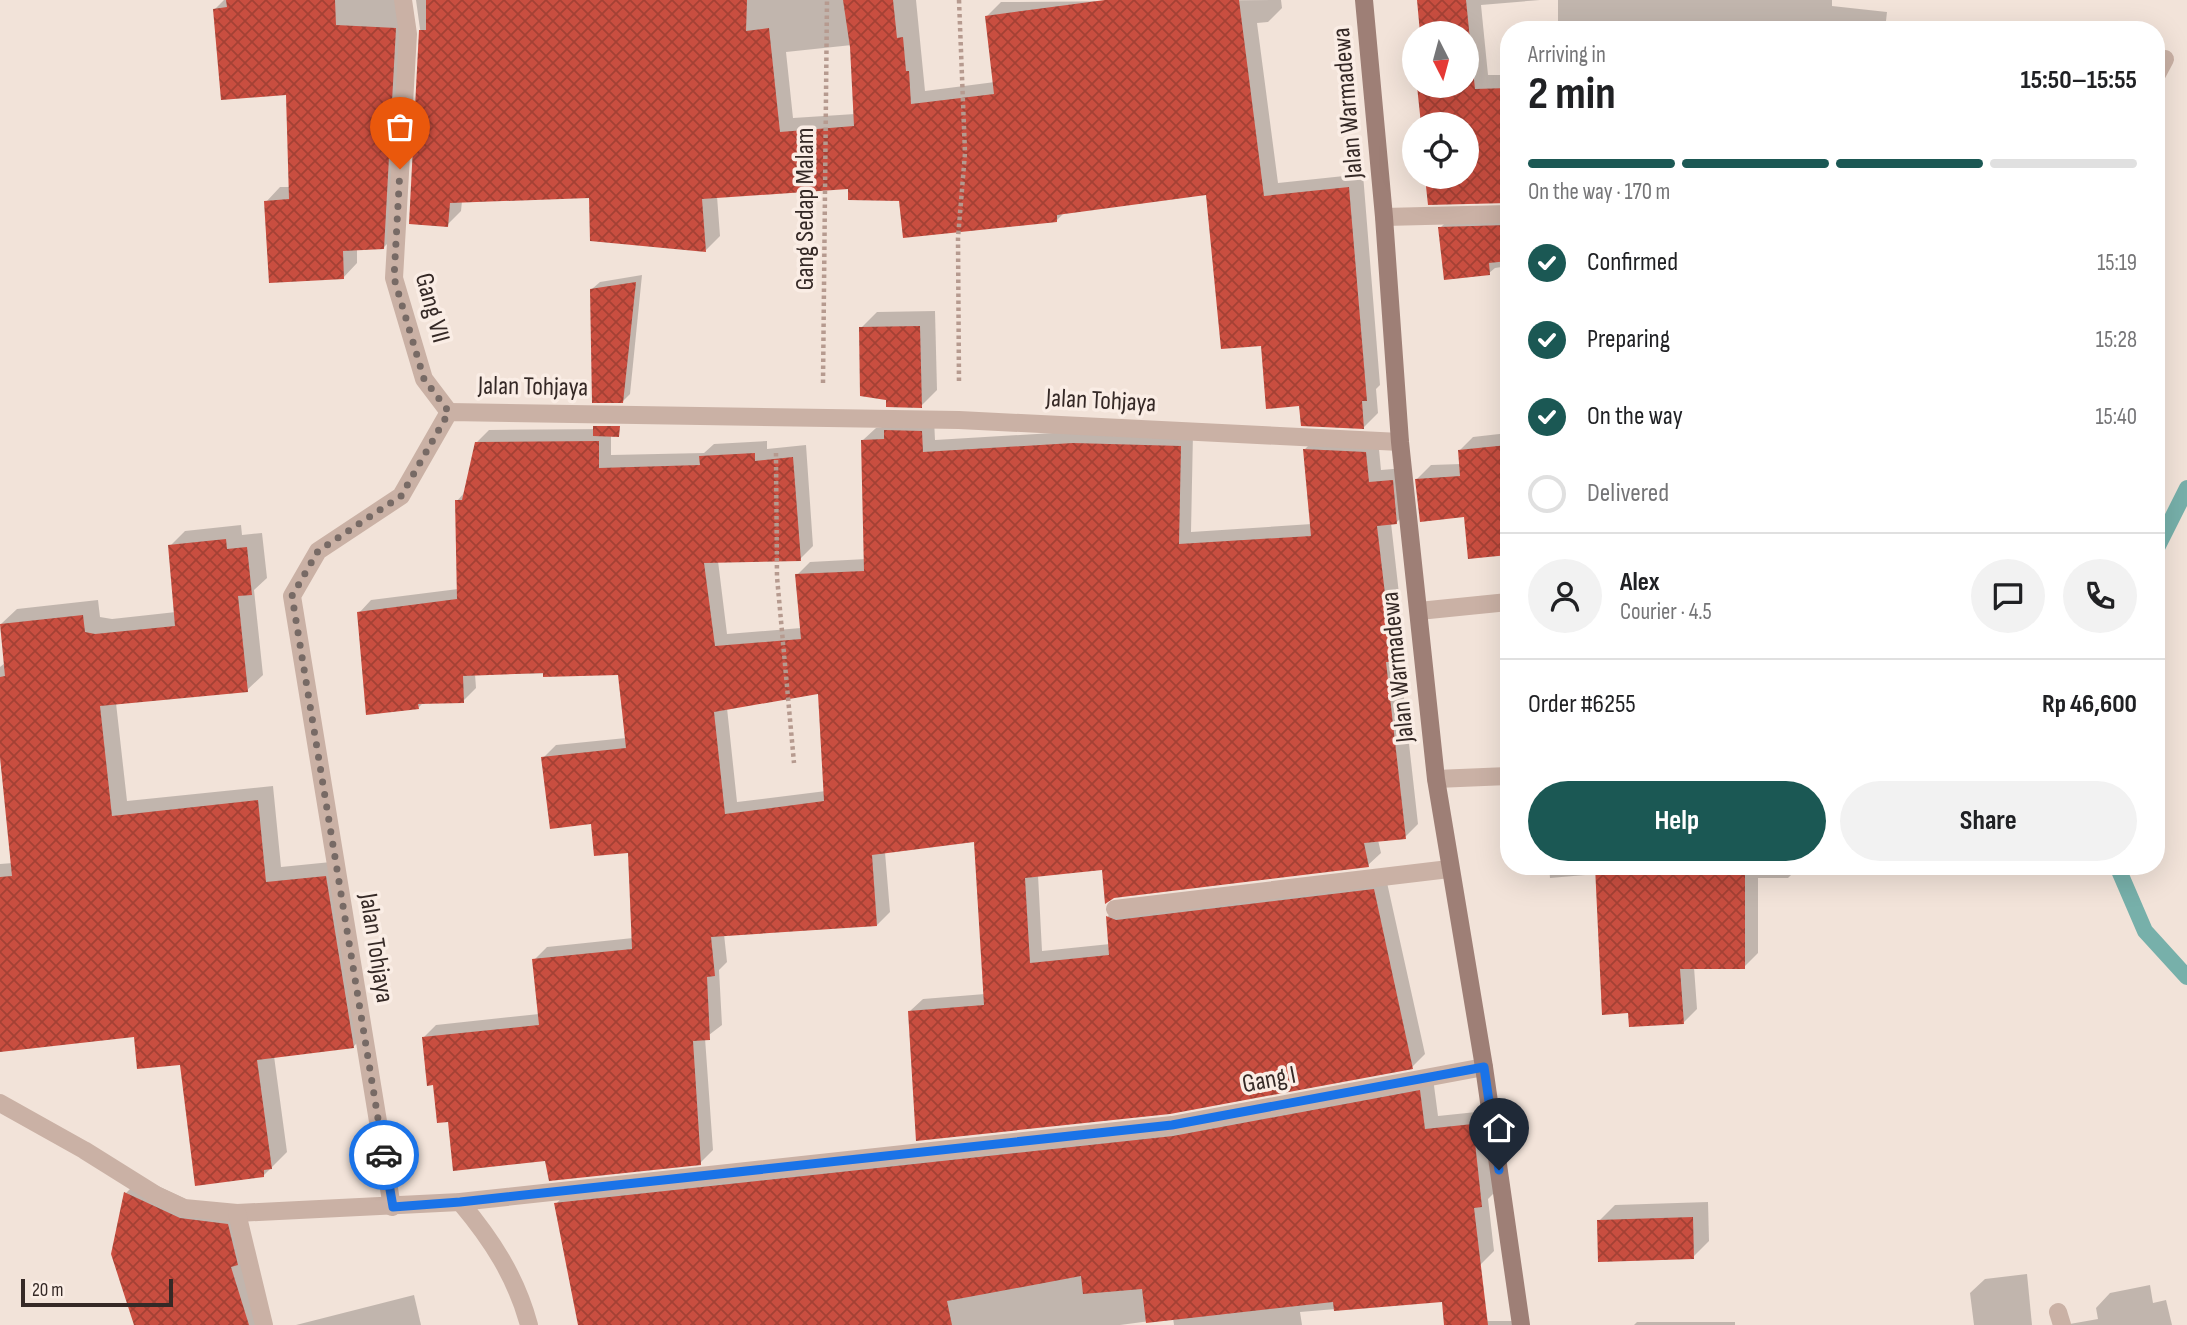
<!DOCTYPE html>
<meta charset="utf-8">
<style>
:root{--surface:#fff;--page:#f2f2f2;--text:#202124;--muted:#757577;--line:#e0e0e0;--accent:#1b5854}
body{margin:0;font-family:"Sofia Sans Condensed",sans-serif;background:var(--page);color:var(--text);height:100vh;display:flex;flex-direction:column;font-size:26px;white-space:nowrap}
*{box-sizing:border-box;margin:0}
p{font-size:23px;color:var(--muted)}
.icon{flex:none;width:38px;height:38px;fill:none;stroke:currentColor;stroke-width:2;stroke-linecap:round;stroke-linejoin:round}
.map{position:relative;flex:1;overflow:hidden}
.details{position:absolute;left:1500px;top:21px;width:665px;height:854px;display:flex;flex-direction:column;background:var(--surface);border-radius:28px;box-shadow:0 7px 28px #0002}
.details>*{flex:none}
.needle{width:46px;rotate:174deg}
.controls{position:absolute;left:1402px;top:21px;display:grid;gap:14px}
.controls a{display:grid;place-items:center;width:77px;height:77px;border-radius:50%;background:var(--surface);box-shadow:0 7px 28px #0002;font-size:35px}
.scale{position:absolute;left:21px;bottom:18px;width:152px;box-sizing:border-box;padding-left:7px;border:4px solid #352926;border-top:0;font-size:19px;line-height:24px;white-space:nowrap;color:#352926;-webkit-text-stroke:5px #faede5;paint-order:stroke}
.pin{position:absolute;display:grid;place-items:center;width:60px;height:60px;color:#fff;margin:-72px -30px;border-radius:50% 50% 50% 0;rotate:-45deg;box-shadow:0 0 7px #0007}
.pin .icon{rotate:45deg}
.courier{position:absolute;display:grid;place-items:center;width:70px;height:70px;margin:-35px;border:5px solid #1a73e8;border-radius:50%;background:#fff;color:#222;box-shadow:0 2px 9px #0007}
.headline em{font-style:normal;font-weight:700}
.headline div{display:flex;flex-direction:column-reverse}
.headline{display:flex;align-items:center;justify-content:space-between;height:119px;padding:0 28px}
h1{font-size:46px;font-weight:700;line-height:52px}
.bar{display:grid;grid-template-columns:repeat(4,1fr);gap:10px 7px;align-content:center;height:84px;padding:0 28px}
.bar i{height:9px;border-radius:5px;background:var(--line)}
.bar .current{background:var(--accent)}
.bar p{grid-column:span 4}
.line{display:flex;align-items:center;gap:18px;padding:0 28px;border-top:2px solid var(--line)}
.line div{flex:1}
.round{display:grid;place-items:center;flex:none;width:74px;height:74px;border-radius:37px;background:var(--page)}
ol{padding:0 28px;list-style:none}
li{display:flex;align-items:center;gap:21px;height:77px}
li p{margin-inline-start:auto}
li .icon{padding:7px;border-radius:50%;background:var(--accent);color:#fff;stroke-width:4}
li:last-child{color:var(--muted)}
li i{width:38px;height:38px;border:4px solid var(--line);border-radius:50%}
.button{display:flex;gap:14px;margin-top:auto;padding:14px 28px}
.button a{flex:1;height:80px;border-radius:42px;background:var(--accent);color:#fff;font-size:28px;font-weight:700;line-height:80px;text-align:center}
.button a+a{background:var(--page);color:var(--text)}
.map>svg:first-child{display:block}
.shadow{fill:#0003;fill-rule:evenodd}
.lines{fill:none;stroke-linecap:round;stroke-linejoin:round}
.stream{stroke:#77b0aa;stroke-width:16}
.building{fill:url(#building-cross-hatch);fill-rule:evenodd}
.path{stroke:#b69a8f;stroke-width:4.5;stroke-dasharray:3.5 3.5;stroke-linecap:butt}
.street{stroke:#cab1a5;stroke-width:18}
.secondary{stroke:#9e7f76;stroke-width:18}
.done{stroke:#776a65;stroke-width:7;stroke-dasharray:0 12.6}
.route{stroke:#1a73e8;stroke-width:9}
.labels{text-anchor:middle;dominant-baseline:central;stroke-width:7;stroke-linejoin:round;paint-order:stroke}
.street-label{font-size:26px;fill:#352926;stroke:#faede5}
</style>
<div class="map">
<svg width="2187" height="1325" viewBox="0 0 2187 1325">
<defs>
<pattern id="building-cross-hatch" width="8" height="8" patternUnits="userSpaceOnUse" patternTransform="scale(1.75)"><rect width="8" height="8" fill="#c94e40"/><path d="M0 0l8 8M0 8l8-8" fill="none" stroke="#a44135"/></pattern>
</defs>
<rect width="100%" height="100%" fill="#f2e3d9"/>
<g class="shadow">
<polygon points="224,0 407,0 398,233 383,248 357,249 357,263 343,278 266,202 280,187 291,187 288,93 215,9"/>
<path d="M416,0H916L925,91L995,82L986,17L1001,2L1281,0L1282,8L1268,22L1257,23L1278,183L1363,174L1380,385L1376,389L1378,413L1364,427L1301,404L1263,344L1207,193L1065,212L1057,220L901,199L850,187L717,196L720,236L706,250L590,196L462,201L461,211L447,225ZM852,45L855,114L793,118L786,52Z"/>
<polygon points="1419,0 1540,0 1481,5 1488,75 1508,75 1508,201 1429,203 1427,177 1466,177 1466,124 1423,124 1419,86 1466,86 1466,33 1422,33"/>
<polygon points="1558,0 1832,0 1832,6 1887,12 1885,30 1558,30"/>
<polygon points="1508,212 1508,266 1495,268 1489,273 1440,228 1454,214"/>
<polygon points="642,275 630,394 622,402 592,289 600,282"/>
<polygon points="935,311 937,390 921,406 861,328 877,312"/>
<path d="M934,419L935,440L1086,431L1193,433L1191,532L1312,524L1305,449L1318,436L1378,439L1381,470L1405,468L1409,509L1397,522L1391,523L1405,647L1399,654L1418,824L1405,837L1378,840L1381,853L1368,865L1104,868L1038,875L1042,951L1110,944L1108,916L1120,904L1386,878L1425,1054L1412,1067L910,1011L923,999L985,994L976,840L885,852L890,912L877,925L724,934L727,962L719,970L722,1025L705,1038L713,1150L700,1163L547,1159L450,1120L435,1083L423,1038L436,1025L539,1014L534,960L547,947L633,938L630,851L592,822L543,758L556,745L626,738L620,673L475,674L476,688L463,701L424,702L418,708L359,613L371,600L458,589L457,501L465,492L476,443L489,430L611,429V455L704,453L714,444L767,441V449L806,445L813,546L800,559L718,561L727,634L801,628L797,575L810,562L866,559L863,440L876,428ZM819,691L826,791L737,802L727,708Z"/>
<polygon points="1508,433 1508,553 1470,557 1466,515 1417,479 1431,465 1461,464 1459,451 1473,437"/>
<polygon points="241,525 242,535 262,533 267,578 254,590 263,675 247,690 116,703 127,801 273,786 281,867 341,861 369,1031 354,1046 274,1056 287,1152 264,1175 181,1063 136,1035 0,1051 0,864 13,863 0,757 0,667 5,663 1,624 17,609 98,600 100,617 112,619 176,612 170,546 185,531"/>
<polygon points="1508,672 1508,711 1505,676"/>
<polygon points="1549,866 1800,866 1788,878 1758,878 1758,953 1744,967 1694,967 1697,1009 1683,1023 1630,1012 1597,874 1550,878"/>
<polygon points="1433,1078 1438,1116 1486,1111 1495,1192 1488,1199 1494,1251 1480,1265 1407,1303 1300,1312 1302,1325 1174,1325 1173,1318 1120,1325 580,1325 556,1204 569,1190 1188,1123"/>
<polygon points="141,1178 196,1204 243,1209 269,1325 136,1325 126,1193"/>
<polygon points="1708,1202 1709,1241 1693,1257 1599,1221 1615,1205"/>
<polygon points="2027,1274 2032,1325 1974,1325 1970,1293 1985,1279"/>
<polygon points="2150,1285 2153,1303 2166,1300 2172,1325 2064,1325 2098,1319 2096,1308 2110,1293"/>
<polygon points="414,1295 421,1325 296,1325"/>
<polygon points="1463,1321 1512,1321 1512,1325 1459,1325"/>
<polygon points="1637,1322 1735,1322 1735,1325 1634,1325"/>
</g>
<g class="lines">
<g class="stream">
<polyline points="2156,550 2187,488"/>
<polyline points="2117,866 2145,931 2187,977"/>
</g>
</g>
<g class="building">
<polygon points="226,0 335,0 336,25 396,28 384,249 343,251 344,279 269,283 264,201 289,199 286,95 221,100 213,9 227,7"/>
<polygon points="426,0 747,0 746,31 769,28 780,132 854,126 850,47 843,0 893,0 897,38 903,37 906,71 909,71 911,104 994,94 985,16 1105,0 1239,0 1264,196 1349,187 1367,401 1362,401 1364,429 1301,426 1299,406 1266,409 1261,346 1221,349 1206,195 1057,215 1057,222 903,238 899,201 848,200 848,189 702,199 706,252 590,241 589,198 450,203 448,227 409,224 419,30 426,30"/>
<polygon points="1417,0 1466,0 1475,89 1508,88 1508,203 1428,205 1425,177 1466,177 1466,124 1421,124 1417,86 1466,86 1466,33 1420,33"/>
<polygon points="1508,225 1508,261 1489,263 1490,275 1444,280 1438,227"/>
<polygon points="636,282 623,403 592,403 590,289"/>
<polygon points="920,326 922,408 886,407 886,400 860,396 859,327"/>
<polygon points="593,426 620,426 619,437 593,436"/>
<path d="M884,430L922,431L923,452L1073,443L1181,446L1179,544L1311,536L1303,449L1366,452L1369,482L1393,480L1397,524L1377,526L1393,662H1386L1406,839L1364,843L1369,867L1114,898L1105,904L1102,870L1025,878L1030,963L1109,955L1106,916L1116,920L1374,889L1413,1069L1170,1114L916,1141L908,1011L984,1005L974,842L872,855L877,926L711,937L715,976L707,977L710,1040L693,1041L701,1165L549,1181L545,1161L453,1171L448,1122L437,1123L433,1085L427,1086L422,1037L539,1025L532,959L632,949L628,853L594,856L591,824L550,829L541,757L626,748L618,675L543,677V673L463,676L464,703L418,704L419,709L366,715L357,612L457,599L455,500H462L475,442L599,441V468L700,465L699,456L755,453V461L793,457L801,561L704,563L715,646L801,639L795,574L864,571L861,440L884,439ZM818,694L824,801L725,814L714,712Z"/>
<polygon points="1508,445 1508,555 1468,559 1464,517 1420,522 1415,479 1460,476 1458,450"/>
<polygon points="226,539 227,549 247,547 252,595 238,596 248,692 100,706 112,816 258,800 266,882 326,876 354,1048 257,1060 272,1169 264,1170 264,1177 195,1186 180,1065 137,1069 134,1037 0,1052 0,877 12,876 0,757 0,677 5,676 0,624 83,615 85,632 95,634 175,626 168,545"/>
<polygon points="1595,866 1745,866 1745,969 1680,969 1684,1024 1629,1027 1628,1013 1602,1015"/>
<polygon points="1420,1090 1425,1129 1473,1124 1482,1207 1474,1208 1488,1325 1444,1325 1442,1302 1334,1311 1333,1302 1146,1323 1142,1289 1083,1294 1081,1276 947,1301 952,1325 578,1325 554,1203 1173,1136"/>
<polygon points="124,1192 180,1218 228,1224 238,1265 231,1267 249,1325 134,1325 111,1254"/>
<polygon points="1693,1217 1694,1259 1598,1262 1597,1220"/>
</g>
<g class="lines">
<g class="path">
<polyline points="959,0 965,153 958,238 959,384"/>
<polyline points="823,383 827,0"/>
<polyline points="776,453 777,577 794,763"/>
</g>
<g class="street">
<polyline points="403,0 408,34 394,278 424,379 449,412"/>
<polyline points="2156,76 2165,59"/>
<polyline points="1384,217 1508,214"/>
<polyline points="1419,611 1508,602"/>
<polyline points="1436,779 1508,776"/>
<polyline points="1115,909 1449,869"/>
<polyline points="0,1103 84,1150 156,1195 184,1208 237,1213 460,1202 1172,1125 1484,1067"/>
<path d="M460,1202C492,1240 516,1277 529,1325"/>
<polyline points="392,1207 292,596 318,551 401,496 449,412 959,420 1400,442"/>
<polyline points="237,1213 264,1325"/>
<polyline points="2058,1312 2062,1325"/>
</g>
<polyline class="secondary" points="1364,0 1384,217 1400,442 1436,779 1484,1067 1521,1325"/>
</g>
<g class="lines">
<polyline class="done" points="384,1155 292,596 318,551 401,496 449,412 424,379 394,278 400,169"/>
<polyline class="route" points="384,1155 393,1207 460,1202 1172,1125 1484,1067 1499,1170"/>
</g>
<g class="labels">
<g class="street-label">
<text transform="translate(1348 103) rotate(-95)">Jalan Warmadewa</text>
<text transform="translate(805 209) rotate(-90)">Gang Sedap Malam</text>
<text transform="translate(432 308) rotate(75)">Gang VII</text>
<text transform="translate(533 387) rotate(1)">Jalan Tohjaya</text>
<text transform="translate(1101 401) rotate(3)">Jalan Tohjaya</text>
<text transform="translate(1398 667) rotate(-96)">Jalan Warmadewa</text>
<text transform="translate(376 948) rotate(81)">Jalan Tohjaya</text>
<text transform="translate(1269 1080) rotate(-11)">Gang I</text>
</g>
</g>
</svg>
<div class="controls">
<a><svg class="needle" viewBox="-14 -14 28 28"><path d="M0-13l5 13h-10z" fill="#e53935"/><path d="M0 13l5-13h-10z" fill="#757577"/></svg></a>
<a><svg class="icon" aria-label="locate" viewBox="0 0 24 24"><circle cx="12" cy="12" r="6"/><path d="M12 2v4M12 18v4M2 12h4M18 12h4"/></svg></a>
</div>
<div class="scale">20 m</div>
<div class="pin" style="left:400px;top:169px;background:#ea580c"><svg class="icon" aria-label="bag" viewBox="0 0 24 24"><path d="M5 8h14l-1 12H6zM9 8a3 3 0 0 1 6 0"/></svg></div>
<div class="pin" style="left:1499px;top:1170px;background:#1f2937"><svg class="icon" aria-label="home" viewBox="0 0 24 24"><path d="M3 11l9-7 9 7M6 9v11h12V9"/></svg></div>
<div class="courier" style="left:384px;top:1155px"><svg class="icon" aria-label="car" viewBox="0 0 24 24"><path d="M5 17H2v-5l4-1 3-4h7l3 4 3 1v5h-3M9 17h6M6 11h13"/><circle cx="7" cy="17" r="2"/><circle cx="17" cy="17" r="2"/></svg></div>
<section class="details">
<div class="headline"><div><h1>2 min</h1><p>Arriving in</p></div><em>15:50–15:55</em></div>
<div class="bar"><i class="current"></i><i class="current"></i><i class="current"></i><i></i><p>On the way · 170 m</p></div>
<ol>
<li><svg class="icon" aria-label="check" viewBox="0 0 24 24"><path d="M5 12l5 5 9-10"/></svg>Confirmed<p>15:19</p></li>
<li><svg class="icon" aria-label="check" viewBox="0 0 24 24"><path d="M5 12l5 5 9-10"/></svg>Preparing<p>15:28</p></li>
<li><svg class="icon" aria-label="check" viewBox="0 0 24 24"><path d="M5 12l5 5 9-10"/></svg>On the way<p>15:40</p></li>
<li><i></i>Delivered</li>
</ol>
<div class="line" style="height:126px"><a class="round"><svg class="icon" aria-label="person" viewBox="0 0 24 24"><circle cx="12" cy="8" r="4"/><path d="M4 21q1-7 8-7t8 7"/></svg></a><div><b>Alex</b><p>Courier · 4.5</p></div><a class="round"><svg class="icon" aria-label="chat" viewBox="0 0 24 24"><path d="M4 5h16v11H9l-5 4z"/></svg></a><a class="round"><svg class="icon" aria-label="phone" viewBox="0 0 24 24"><path d="M5 4h4l2 5-3 2q2 4 5 5l2-3 5 2v4C11 20 4 13 5 4z"/></svg></a></div>
<div class="line" style="height:91px"><div>Order #6255</div><b>Rp 46,600</b></div>
<div class="button"><a>Help</a><a>Share</a></div>
</section>
</div>
